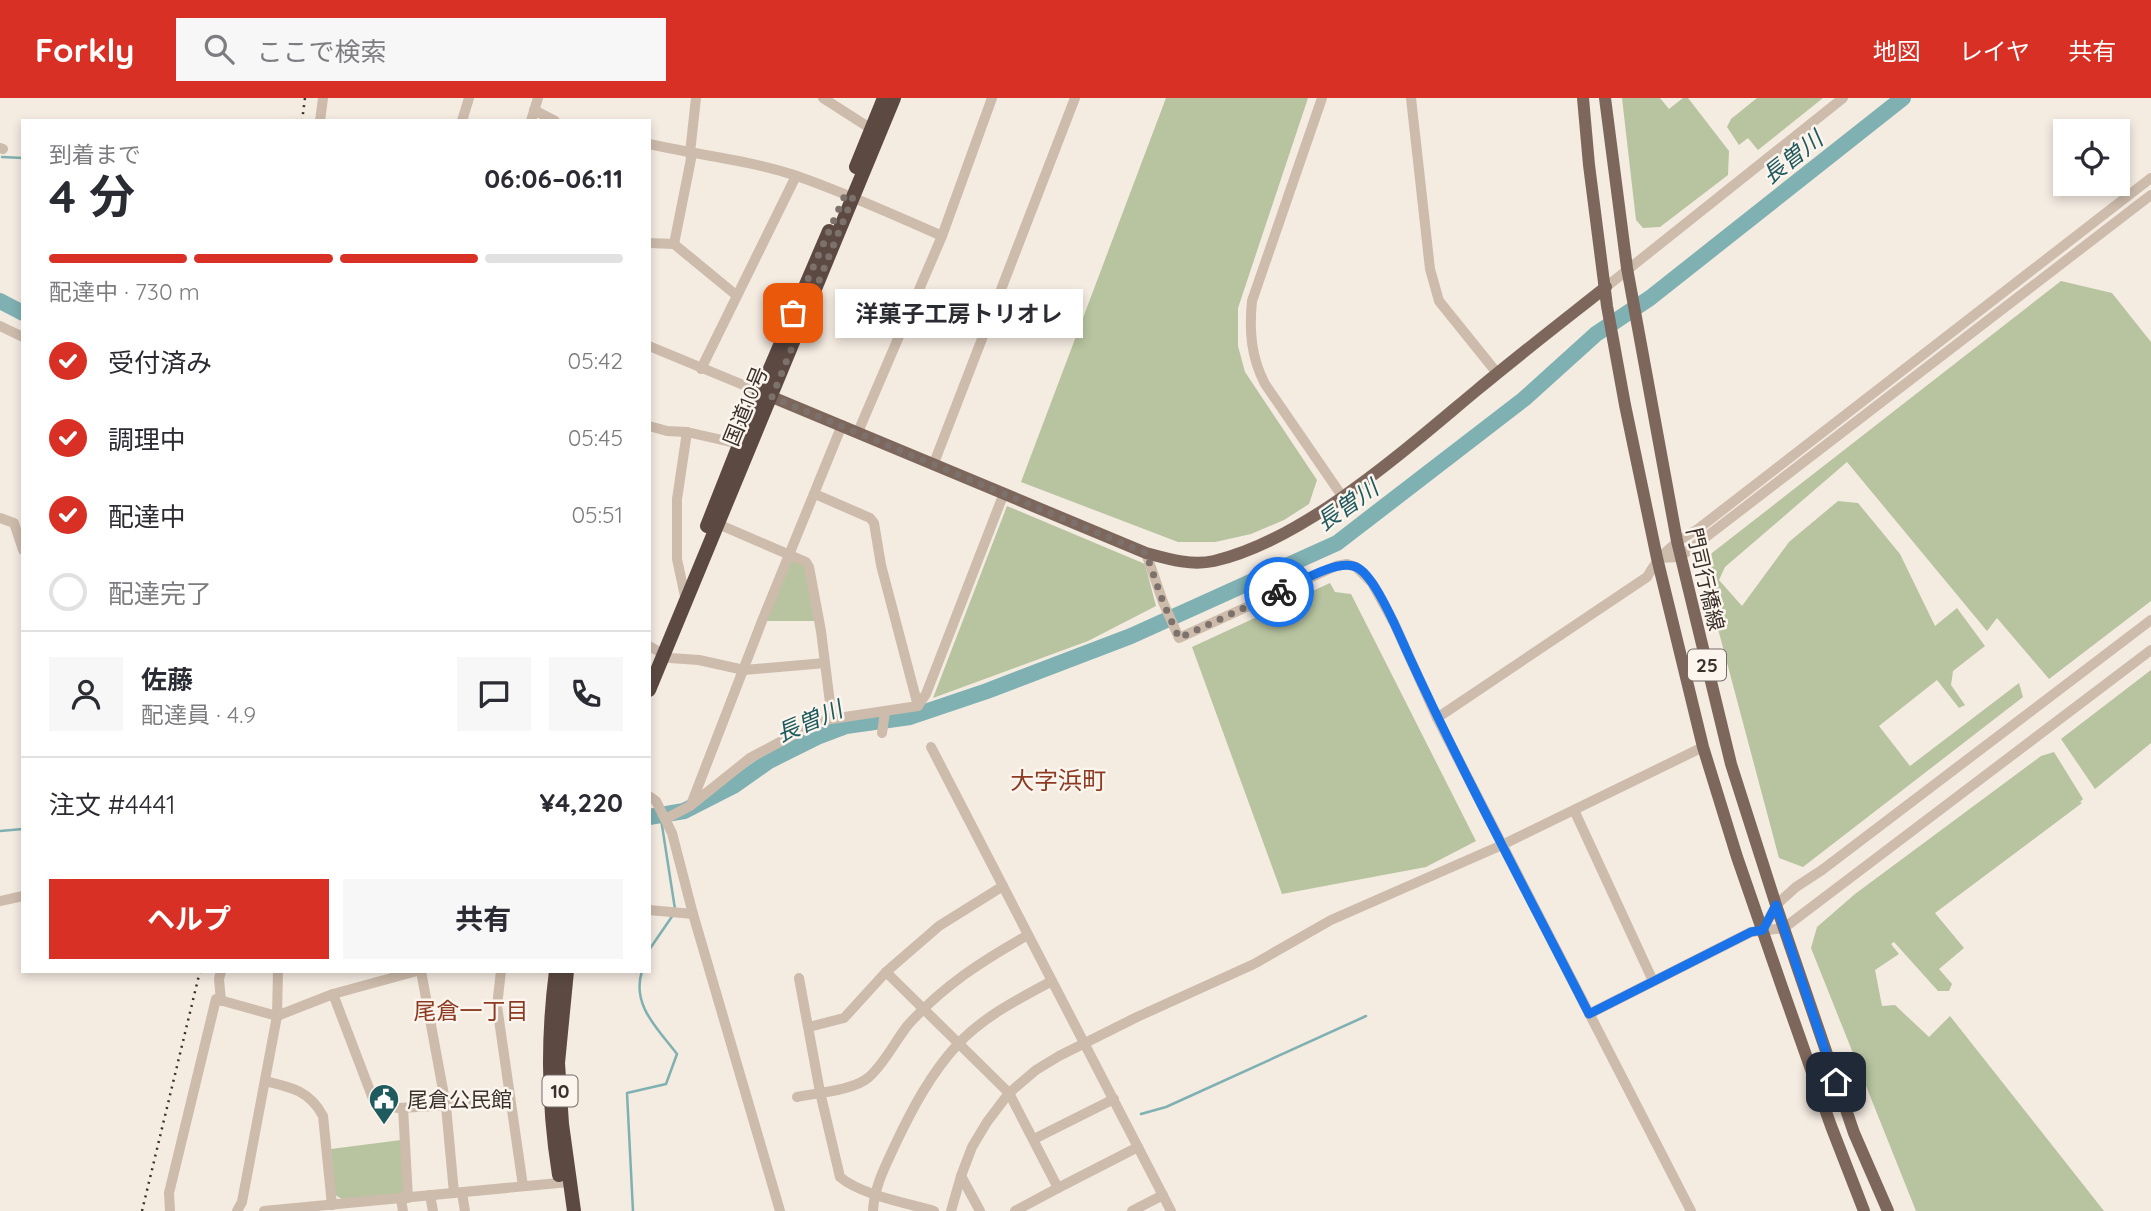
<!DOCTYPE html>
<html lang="ja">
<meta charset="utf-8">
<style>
:root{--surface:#fff;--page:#f7f7f7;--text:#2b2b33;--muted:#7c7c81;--line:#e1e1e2;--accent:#d93025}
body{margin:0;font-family:Quicksand,"Noto Sans JP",sans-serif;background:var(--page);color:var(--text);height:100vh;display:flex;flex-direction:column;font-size:26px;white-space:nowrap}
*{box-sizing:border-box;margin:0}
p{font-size:23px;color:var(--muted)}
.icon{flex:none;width:38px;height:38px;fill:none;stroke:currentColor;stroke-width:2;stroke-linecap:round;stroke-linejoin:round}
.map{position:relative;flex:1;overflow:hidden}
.details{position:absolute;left:21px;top:21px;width:630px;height:854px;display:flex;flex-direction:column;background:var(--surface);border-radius:0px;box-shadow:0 4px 10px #0003}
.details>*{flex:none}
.buttons{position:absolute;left:2053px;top:21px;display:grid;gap:14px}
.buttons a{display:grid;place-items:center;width:77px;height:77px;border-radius:0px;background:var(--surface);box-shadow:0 4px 10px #0003;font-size:35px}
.pin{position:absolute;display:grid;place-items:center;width:60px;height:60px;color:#fff;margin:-30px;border-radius:14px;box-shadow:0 4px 10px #0006}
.courier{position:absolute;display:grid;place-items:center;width:70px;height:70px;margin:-35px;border:5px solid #1a73e8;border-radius:50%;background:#fff;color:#222;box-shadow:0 2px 9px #0007}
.bubble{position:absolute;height:49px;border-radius:0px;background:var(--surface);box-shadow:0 4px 10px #0003;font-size:23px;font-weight:700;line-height:49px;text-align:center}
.summary em{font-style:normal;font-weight:700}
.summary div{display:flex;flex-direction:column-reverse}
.summary{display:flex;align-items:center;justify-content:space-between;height:119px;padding:0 28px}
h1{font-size:46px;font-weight:700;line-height:52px}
.bar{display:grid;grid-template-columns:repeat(4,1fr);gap:10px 7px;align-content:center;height:84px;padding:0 28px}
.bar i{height:9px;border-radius:5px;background:var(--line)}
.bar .selected{background:var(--accent)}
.bar p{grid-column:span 4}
.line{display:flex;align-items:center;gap:18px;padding:0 28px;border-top:2px solid var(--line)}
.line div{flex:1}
.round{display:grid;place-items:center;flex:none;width:74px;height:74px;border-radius:0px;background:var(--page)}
ol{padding:0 28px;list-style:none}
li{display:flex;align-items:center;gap:21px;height:77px}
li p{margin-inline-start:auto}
li .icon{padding:7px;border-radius:50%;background:var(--accent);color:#fff;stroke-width:4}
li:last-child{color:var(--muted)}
li i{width:38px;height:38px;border:4px solid var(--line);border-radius:50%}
.primary-button{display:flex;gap:14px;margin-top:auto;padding:14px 28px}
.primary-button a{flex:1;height:80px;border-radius:0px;background:var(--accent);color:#fff;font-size:28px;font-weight:700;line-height:80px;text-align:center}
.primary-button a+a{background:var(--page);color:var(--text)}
header{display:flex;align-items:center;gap:42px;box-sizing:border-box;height:98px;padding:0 35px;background:var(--accent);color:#fff}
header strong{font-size:33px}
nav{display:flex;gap:38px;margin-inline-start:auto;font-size:24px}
.search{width:490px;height:63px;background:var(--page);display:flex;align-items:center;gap:18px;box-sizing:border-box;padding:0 24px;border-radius:0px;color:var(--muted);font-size:26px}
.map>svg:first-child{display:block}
.green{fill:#b8c4a0}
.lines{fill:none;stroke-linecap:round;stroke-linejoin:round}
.stream{stroke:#7fb0b2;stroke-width:2.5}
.river{stroke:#7fb0b2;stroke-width:16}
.minor{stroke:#cdbbac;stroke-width:10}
.major{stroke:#7d675c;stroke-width:12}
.highway{stroke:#5c4a42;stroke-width:14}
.rail{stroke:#3b302b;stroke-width:2.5;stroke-dasharray:2 5;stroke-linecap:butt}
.done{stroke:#7c716b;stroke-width:7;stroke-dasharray:0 12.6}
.route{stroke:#1a73e8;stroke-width:9}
.labels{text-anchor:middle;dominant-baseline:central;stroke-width:5;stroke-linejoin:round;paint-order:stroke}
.shield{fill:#fbf5ee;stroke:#756b66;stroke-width:2}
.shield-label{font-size:19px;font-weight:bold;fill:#3b302b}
.street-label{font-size:21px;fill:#3b302b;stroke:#fbf5ee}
.poi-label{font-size:21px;fill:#3b302b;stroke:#fbf5ee;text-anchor:start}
.water-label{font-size:23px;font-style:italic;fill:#1f5a5e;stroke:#fbf5ee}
.neighbourhood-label{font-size:23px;fill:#8c3b22;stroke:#fbf5ee}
.quarter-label{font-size:24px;fill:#8c3b22;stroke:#fbf5ee}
</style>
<header>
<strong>Forkly</strong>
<div class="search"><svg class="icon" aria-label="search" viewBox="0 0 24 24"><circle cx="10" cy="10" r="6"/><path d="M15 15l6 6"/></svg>ここで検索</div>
<nav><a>地図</a><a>レイヤ</a><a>共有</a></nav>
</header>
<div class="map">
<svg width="2151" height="1113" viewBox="0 0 2151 1113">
<rect width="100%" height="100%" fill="#f4ebe1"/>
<g class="green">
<polygon points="1166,0 1308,0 1238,210 1238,248 1245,274 1317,382 1309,406 1284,422 1251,436 1215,444 1178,444 1021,384"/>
<polygon points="1622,0 1660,0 1669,11 1683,0 1688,0 1729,53 1728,77 1660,129 1643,130 1636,122"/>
<polygon points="1757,0 1823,0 1758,52 1748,40 1739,47 1727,29 1731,21"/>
<polygon points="2061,183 2112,195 2151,244 2151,503 2049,581 1997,520 1987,533 1847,364 1725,469 1719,482 1742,508 1789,444 1838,403 1858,405 1900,456 1935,528 1957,510 1985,548 1953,573 1951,587 1965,607 1959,610 1937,582 1879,628 1910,668 2019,585 2023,599 1803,769 1779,760 1701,467 1712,455"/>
<polygon points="1007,408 1145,466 1156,508 1088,543 933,600"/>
<polygon points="790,458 806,464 819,523 762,523"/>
<polygon points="1330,485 1335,494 1351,496 1476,743 1426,769 1282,796 1192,549"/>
<polygon points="2151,572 2151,645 2095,691 2061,641"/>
<polygon points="2054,654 2083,701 2080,704 2082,705 1935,815 1964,850 1939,871 1952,886 1949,893 1938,893 1894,844 1891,846 1899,856 1875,872 1882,908 1895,907 1929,939 1950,918 2104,1113 1916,1113 1811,850 1817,829 1855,796 2041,658"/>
<polygon points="401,1042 404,1091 402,1096 342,1101 335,1097 331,1051"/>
</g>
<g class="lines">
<g class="stream">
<polyline points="2,59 23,60"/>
<polyline points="661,721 675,811"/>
<polyline points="0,733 23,731"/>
<polyline points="649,852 673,817"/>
<polyline points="1141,1016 1166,1009 1366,918"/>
<path d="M633,1113L627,995L666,986L677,956C658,931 631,907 642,873"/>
</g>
<g class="river">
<polyline points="0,203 23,215"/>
<polyline points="649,719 684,713 735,687 769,663 817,639 846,628 910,619 987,593 1131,538 1337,445 1524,301 1596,236 1650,200 1903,0"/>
</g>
<g class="minor">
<polyline points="823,0 876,34"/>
<path d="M1322,0L1252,203C1249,233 1251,259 1265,286L1342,398"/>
<polyline points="1411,0 1430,171 1439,203 1497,275"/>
<polyline points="534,12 555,23"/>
<polyline points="320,23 323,0"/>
<polyline points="462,23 469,0"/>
<polyline points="531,23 538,0"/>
<path d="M649,46C698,57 749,62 797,78C846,95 894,117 942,138"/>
<polyline points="0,50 3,51"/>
<polyline points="649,145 674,146 736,197"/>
<polyline points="674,146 691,61 690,55 696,0"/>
<polyline points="1606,189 1843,0"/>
<polyline points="0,228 23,239"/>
<polyline points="649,248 765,296"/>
<polyline points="701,271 796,78"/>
<polyline points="649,328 667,333 687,334 744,347"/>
<polyline points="858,334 942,138 992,0"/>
<polyline points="934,365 1075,0"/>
<polyline points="815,396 870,420 874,425 881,467 918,608"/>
<polyline points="0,420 14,425 23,452"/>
<polyline points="718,426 806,464 809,469 821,533 832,621"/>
<polyline points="1146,455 1163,504 1179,540 1336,468 1347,466 1356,469 1372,485 1394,525 1437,620 1691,1113"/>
<polyline points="1657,460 1680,459 2151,97"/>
<polyline points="686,503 677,461 677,401 687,334"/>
<polyline points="649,548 670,560 699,562 744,572 825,565"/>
<path d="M1437,620L1647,479C1660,456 1675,444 1698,431L2151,80"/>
<polyline points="882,635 885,614"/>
<polyline points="931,649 1171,1113"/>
<polyline points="649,698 656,703 672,735 693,816 780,1113"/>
<polyline points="692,704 762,523 842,327"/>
<polyline points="1574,712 1653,883"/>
<polyline points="667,720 690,708 750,660 804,631 825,622 918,608 926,596 1004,395"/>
<polyline points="0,803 23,798"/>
<polyline points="649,812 693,816"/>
<polyline points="1763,832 1776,807 1796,789 1822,772 2151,522"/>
<polyline points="221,873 219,881 221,903"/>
<polyline points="421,873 446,1008 454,1095"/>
<polyline points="501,873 497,908 523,1088"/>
<polyline points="886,874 1009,995 1058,1090 1015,1113"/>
<path d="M799,880L820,994L840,1079C861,1097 907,1105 934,1113"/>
<polyline points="333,896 375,1006 399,1010 510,1004"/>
<polyline points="1589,916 1751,834 1784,830 2151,552"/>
<polyline points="809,929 844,920 886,874 939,828 1003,788"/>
<path d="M265,983C291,989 310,993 323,1018L332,1107"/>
<path d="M797,999C817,995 855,992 869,979C885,965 895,943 908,927C943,888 983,862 1028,837"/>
<polyline points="403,1010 408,1100"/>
<polyline points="1034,1041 1114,1001"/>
<polyline points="961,1078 980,1113"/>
<polyline points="1058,1090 1138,1049"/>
<polyline points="462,1095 465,1113"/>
<polyline points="430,1097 433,1113"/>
<polyline points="401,1101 403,1113"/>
<polyline points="170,1113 169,1095 216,901 277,918 333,896 417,873"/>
<polyline points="237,1113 242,1104 277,918 278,873"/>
<polyline points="264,1113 569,1084"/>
<path d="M873,1113C874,1089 885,1069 895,1047C912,1011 931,975 958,946C983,919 1020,900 1052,883"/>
<polyline points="951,1113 961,1078 972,1049 987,1024 1009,995 1036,972 1059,958 1137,919 1254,866 1331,822 1502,747 1703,649"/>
<polyline points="1132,1113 1163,1097"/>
</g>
<g class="major">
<polyline points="1583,0 1589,67 1607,208 1625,307 1657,460 1703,649 1737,759 1783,892 1831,1028 1864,1113"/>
<polyline points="1605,0 1627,170 1677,443 1731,666 1776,807 1854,1035 1888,1113"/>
<path d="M772,299L1146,455C1168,461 1191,468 1214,463C1305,442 1406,351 1477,292C1519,257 1563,223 1606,189"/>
</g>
<g class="highway">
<polyline points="856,69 884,0"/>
<polyline points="707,428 760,294 829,133"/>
<polyline points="649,592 894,0"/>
<path d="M556,873C547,942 548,1009 559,1077"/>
<polyline points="567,873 558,965 562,1026 574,1113"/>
</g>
<g class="rail">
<polyline points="302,23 305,0"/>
<polyline points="142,1113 200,873"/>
</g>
</g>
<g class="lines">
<polyline class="done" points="793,215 845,97 853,99 772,299 1146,455 1163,504 1179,540 1279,494"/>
<path class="route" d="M1279,494C1298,485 1339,459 1358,470C1376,480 1399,536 1408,556C1464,678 1528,796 1589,916L1751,834L1763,832L1776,807L1836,984"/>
</g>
<defs>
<g id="civic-pin" transform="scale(1.575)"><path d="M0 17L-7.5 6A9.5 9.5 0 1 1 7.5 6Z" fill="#1f5a5e" stroke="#fbf5ee"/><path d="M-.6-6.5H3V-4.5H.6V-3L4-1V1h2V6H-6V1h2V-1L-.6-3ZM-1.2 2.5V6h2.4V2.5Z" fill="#fff"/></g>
</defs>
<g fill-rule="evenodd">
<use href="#civic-pin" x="384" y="1001"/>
</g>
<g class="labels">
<g class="shield">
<rect x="1688" y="551.5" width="38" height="31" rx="5"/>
<rect x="542.5" y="977.5" width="35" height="31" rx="5"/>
</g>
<g class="shield-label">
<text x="1707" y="567">25</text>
<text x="560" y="993">10</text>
</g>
<g class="street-label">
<text transform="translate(745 308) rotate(-68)">国道10号</text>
<text transform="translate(1706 481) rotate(77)">門司行橋線</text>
</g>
<g class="poi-label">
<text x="407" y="1001">尾倉公民館</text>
</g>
<g class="water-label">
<text transform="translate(1792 59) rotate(-38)">長曽川</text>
<text transform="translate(1347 407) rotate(-35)">長曽川</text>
<text transform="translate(809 623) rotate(-23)">長曽川</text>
</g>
<g class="neighbourhood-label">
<text x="471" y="912">尾倉一丁目</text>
</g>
<g class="quarter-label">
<text x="1058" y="682">大字浜町</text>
</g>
</g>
</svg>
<div class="buttons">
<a><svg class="icon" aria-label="locate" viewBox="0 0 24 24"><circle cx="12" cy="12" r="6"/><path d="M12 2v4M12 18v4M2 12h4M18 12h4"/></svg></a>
</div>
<div class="pin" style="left:793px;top:215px;background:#ea580c"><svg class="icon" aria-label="bag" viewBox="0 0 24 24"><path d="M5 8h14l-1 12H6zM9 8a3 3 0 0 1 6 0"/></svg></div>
<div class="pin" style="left:1836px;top:984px;background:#1f2937"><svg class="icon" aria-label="home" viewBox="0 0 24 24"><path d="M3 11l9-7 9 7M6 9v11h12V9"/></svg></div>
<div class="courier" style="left:1279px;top:494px"><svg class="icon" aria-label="bike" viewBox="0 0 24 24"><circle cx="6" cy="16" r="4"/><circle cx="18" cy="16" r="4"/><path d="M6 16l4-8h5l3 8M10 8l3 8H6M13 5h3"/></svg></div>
<div class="bubble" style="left:835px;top:191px;width:248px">洋菓子工房トリオレ</div>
<section class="details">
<div class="summary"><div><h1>4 分</h1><p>到着まで</p></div><em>06:06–06:11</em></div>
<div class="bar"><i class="selected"></i><i class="selected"></i><i class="selected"></i><i></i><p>配達中 · 730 m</p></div>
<ol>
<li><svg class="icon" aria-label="check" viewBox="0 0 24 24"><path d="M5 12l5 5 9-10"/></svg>受付済み<p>05:42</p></li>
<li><svg class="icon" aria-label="check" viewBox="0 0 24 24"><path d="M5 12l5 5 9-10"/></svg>調理中<p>05:45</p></li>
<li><svg class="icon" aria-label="check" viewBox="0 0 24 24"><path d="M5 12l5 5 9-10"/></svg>配達中<p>05:51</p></li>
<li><i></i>配達完了</li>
</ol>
<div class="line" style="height:126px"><a class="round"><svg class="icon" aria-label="person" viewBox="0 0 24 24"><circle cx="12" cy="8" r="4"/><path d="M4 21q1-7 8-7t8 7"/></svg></a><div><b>佐藤</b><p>配達員 · 4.9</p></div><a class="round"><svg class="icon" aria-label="chat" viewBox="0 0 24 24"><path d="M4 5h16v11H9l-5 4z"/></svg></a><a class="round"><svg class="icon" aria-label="phone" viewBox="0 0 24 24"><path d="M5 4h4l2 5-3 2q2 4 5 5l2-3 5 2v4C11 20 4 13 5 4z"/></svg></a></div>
<div class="line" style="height:91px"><div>注文 #4441</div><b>¥4,220</b></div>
<div class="primary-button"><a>ヘルプ</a><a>共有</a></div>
</section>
</div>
